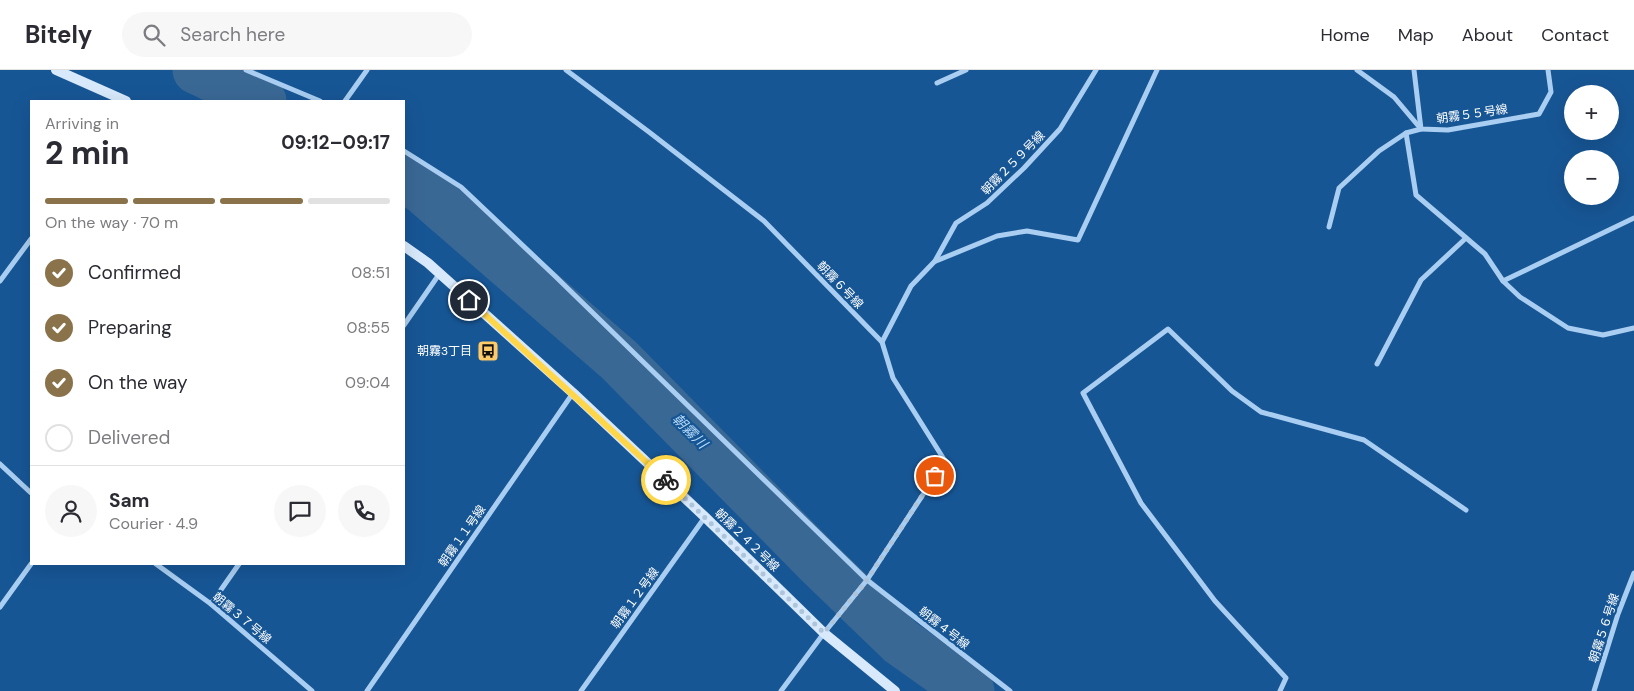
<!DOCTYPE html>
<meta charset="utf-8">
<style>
:root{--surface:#fff;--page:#f7f7f7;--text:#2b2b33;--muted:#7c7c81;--line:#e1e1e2;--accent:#8a734b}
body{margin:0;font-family:"DM Sans","Noto Sans JP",sans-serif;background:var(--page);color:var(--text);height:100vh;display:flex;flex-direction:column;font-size:19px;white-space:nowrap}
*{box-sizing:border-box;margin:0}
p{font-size:16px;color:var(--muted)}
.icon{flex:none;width:28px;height:28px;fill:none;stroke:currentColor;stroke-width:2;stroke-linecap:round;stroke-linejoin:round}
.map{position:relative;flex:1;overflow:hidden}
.details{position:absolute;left:30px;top:30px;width:375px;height:465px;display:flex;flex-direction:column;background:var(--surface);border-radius:0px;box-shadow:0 5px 20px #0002}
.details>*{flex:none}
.controls{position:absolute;left:1564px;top:15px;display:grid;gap:10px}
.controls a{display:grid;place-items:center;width:55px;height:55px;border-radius:50%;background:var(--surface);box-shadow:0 5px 20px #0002;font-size:25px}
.pin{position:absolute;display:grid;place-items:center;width:42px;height:42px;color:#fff;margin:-21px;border:2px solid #fff;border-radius:50%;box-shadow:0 1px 5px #0007}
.courier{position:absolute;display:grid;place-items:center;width:50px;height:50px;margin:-25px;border:4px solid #ffd54a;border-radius:50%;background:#fff;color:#222;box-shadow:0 1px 6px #0007}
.summary em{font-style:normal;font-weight:700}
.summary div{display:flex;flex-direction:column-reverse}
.summary{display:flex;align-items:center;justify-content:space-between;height:85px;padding:0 15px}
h1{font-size:32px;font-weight:700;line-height:38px}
.bar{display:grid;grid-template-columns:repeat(4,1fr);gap:8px 5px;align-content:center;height:60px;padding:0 15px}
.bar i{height:6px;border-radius:4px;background:var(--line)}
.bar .current{background:var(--accent)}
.bar p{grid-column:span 4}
.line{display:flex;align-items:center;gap:12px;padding:0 15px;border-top:1px solid var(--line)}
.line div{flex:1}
.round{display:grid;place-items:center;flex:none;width:52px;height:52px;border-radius:26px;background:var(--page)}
ol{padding:0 15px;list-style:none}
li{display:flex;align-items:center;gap:15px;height:55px}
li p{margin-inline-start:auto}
li .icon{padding:5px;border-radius:50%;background:var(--accent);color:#fff;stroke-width:4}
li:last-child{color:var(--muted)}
li i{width:28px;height:28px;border:2px solid var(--line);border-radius:50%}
header{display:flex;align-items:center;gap:30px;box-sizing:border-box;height:70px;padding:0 25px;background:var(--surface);border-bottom:1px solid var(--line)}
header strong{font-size:24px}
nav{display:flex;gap:28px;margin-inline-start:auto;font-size:18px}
.search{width:350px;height:45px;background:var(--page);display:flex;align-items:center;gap:12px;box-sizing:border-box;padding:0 18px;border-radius:28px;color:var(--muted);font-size:19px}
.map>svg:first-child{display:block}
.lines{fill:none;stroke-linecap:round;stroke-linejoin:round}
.river{stroke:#3a6895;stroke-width:49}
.street{stroke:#a9cef1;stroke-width:5}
.secondary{stroke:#d7e9fb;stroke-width:10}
.done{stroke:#aec4da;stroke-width:5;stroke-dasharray:0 9}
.route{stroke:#ffd54a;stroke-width:6}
.labels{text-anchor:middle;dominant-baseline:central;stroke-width:4.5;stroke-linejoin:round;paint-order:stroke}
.street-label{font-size:12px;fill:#fff;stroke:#175695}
.poi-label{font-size:12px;fill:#fff;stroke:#175695;text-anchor:end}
.water-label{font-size:14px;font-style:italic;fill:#b5d8f7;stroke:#175695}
</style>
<header>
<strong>Bitely</strong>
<div class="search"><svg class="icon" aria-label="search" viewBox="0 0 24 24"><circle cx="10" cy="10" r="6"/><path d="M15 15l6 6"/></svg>Search here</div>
<nav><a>Home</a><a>Map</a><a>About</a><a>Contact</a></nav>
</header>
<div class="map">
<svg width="1634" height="621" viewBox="0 0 1634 621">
<rect width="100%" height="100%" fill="#175695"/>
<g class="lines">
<g class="river">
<polyline points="197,0 262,31"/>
<polyline points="404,107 423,120 619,290 818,492 901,572 970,621"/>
</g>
<g class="street">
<polyline points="246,0 320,31"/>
<polyline points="566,0 649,62 764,151 882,272 893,308 945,391 867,510 824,563 781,621"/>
<polyline points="1414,0 1421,59 1448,60 1539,44 1551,22 1548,0"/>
<polyline points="937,13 966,0"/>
<polyline points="345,31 367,0"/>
<polyline points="1406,63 1416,125 1485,184 1503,211 1520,227 1568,258 1603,265 1634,258"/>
<polyline points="404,81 461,117 555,206 867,510 1010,621"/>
<polyline points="1329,157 1339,118 1379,81 1406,63 1421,59 1394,27 1357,0"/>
<polyline points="936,191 997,166 1027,161 1078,170 1157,0"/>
<polyline points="0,211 31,169"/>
<polyline points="1503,211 1634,148"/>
<polyline points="404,255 440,203"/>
<polyline points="882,272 911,216 935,191 956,153 987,133 1024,98 1060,59 1096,0"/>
<polyline points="1377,294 1421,210 1466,168"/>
<polyline points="0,394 31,423"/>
<polyline points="156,494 211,534 312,621"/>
<polyline points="211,534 239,494"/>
<polyline points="0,537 31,494"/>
<polyline points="367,621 573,323"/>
<polyline points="581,621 705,447"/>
<polyline points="1280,621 1286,608 1215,531 1141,433 1083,323 1168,259 1232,321 1261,342 1364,370 1466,440"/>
<polyline points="1594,621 1618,544 1634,503"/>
</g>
<g class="secondary">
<polyline points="56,0 126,31"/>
<polyline points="404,176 428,193 573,323 705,447 824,563 895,621"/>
</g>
</g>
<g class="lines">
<polyline class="done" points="666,410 824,563 867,510 935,406"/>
<polyline class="route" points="469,230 666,410"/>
</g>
<defs>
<g id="bus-square" transform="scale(1.125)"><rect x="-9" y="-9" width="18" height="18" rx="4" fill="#ffca68" stroke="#175695"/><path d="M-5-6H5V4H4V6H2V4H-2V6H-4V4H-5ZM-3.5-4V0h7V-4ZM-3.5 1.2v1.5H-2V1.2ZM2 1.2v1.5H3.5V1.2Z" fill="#111"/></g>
</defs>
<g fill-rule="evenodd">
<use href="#bus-square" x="488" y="281"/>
</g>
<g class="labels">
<g class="street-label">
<text transform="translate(1472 44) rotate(-8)">朝霧５５号線</text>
<text transform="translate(1013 93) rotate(-45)">朝霧２５９号線</text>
<text transform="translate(840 215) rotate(46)">朝霧６号線</text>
<text transform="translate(462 466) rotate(-55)">朝霧１１号線</text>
<text transform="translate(747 470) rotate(44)">朝霧２４２号線</text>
<text transform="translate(635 528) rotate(-54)">朝霧１２号線</text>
<text transform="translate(242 548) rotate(40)">朝霧３７号線</text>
<text transform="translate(944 558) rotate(38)">朝霧４号線</text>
<text transform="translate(1604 558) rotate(-72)">朝霧５６号線</text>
</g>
<g class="poi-label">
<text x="472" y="281">朝霧3丁目</text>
</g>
<g class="water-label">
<text transform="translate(690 361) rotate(45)">朝霧川</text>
</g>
</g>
</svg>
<div class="controls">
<a>+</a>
<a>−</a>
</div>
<div class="pin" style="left:935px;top:406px;background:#ea580c"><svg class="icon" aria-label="bag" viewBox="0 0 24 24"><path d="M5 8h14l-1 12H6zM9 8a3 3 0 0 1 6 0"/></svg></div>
<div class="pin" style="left:469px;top:230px;background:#1f2937"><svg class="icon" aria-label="home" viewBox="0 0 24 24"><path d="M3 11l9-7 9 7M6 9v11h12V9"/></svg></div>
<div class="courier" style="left:666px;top:410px"><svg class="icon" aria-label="bike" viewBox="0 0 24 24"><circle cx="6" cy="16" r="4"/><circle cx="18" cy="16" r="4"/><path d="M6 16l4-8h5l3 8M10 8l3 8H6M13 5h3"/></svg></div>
<section class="details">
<div class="summary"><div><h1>2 min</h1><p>Arriving in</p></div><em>09:12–09:17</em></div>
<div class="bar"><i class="current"></i><i class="current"></i><i class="current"></i><i></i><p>On the way · 70 m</p></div>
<ol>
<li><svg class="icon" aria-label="check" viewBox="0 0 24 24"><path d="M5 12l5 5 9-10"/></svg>Confirmed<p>08:51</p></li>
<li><svg class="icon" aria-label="check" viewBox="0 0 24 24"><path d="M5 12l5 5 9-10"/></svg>Preparing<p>08:55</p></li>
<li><svg class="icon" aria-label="check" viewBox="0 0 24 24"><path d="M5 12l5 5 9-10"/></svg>On the way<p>09:04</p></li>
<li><i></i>Delivered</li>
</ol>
<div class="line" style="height:90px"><a class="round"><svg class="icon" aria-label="person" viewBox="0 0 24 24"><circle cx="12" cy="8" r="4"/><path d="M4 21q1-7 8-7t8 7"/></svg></a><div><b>Sam</b><p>Courier · 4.9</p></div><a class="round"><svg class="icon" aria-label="chat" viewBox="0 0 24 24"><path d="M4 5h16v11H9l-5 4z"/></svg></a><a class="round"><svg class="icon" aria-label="phone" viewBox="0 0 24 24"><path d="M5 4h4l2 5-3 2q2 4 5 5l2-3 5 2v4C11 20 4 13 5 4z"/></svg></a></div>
</section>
</div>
